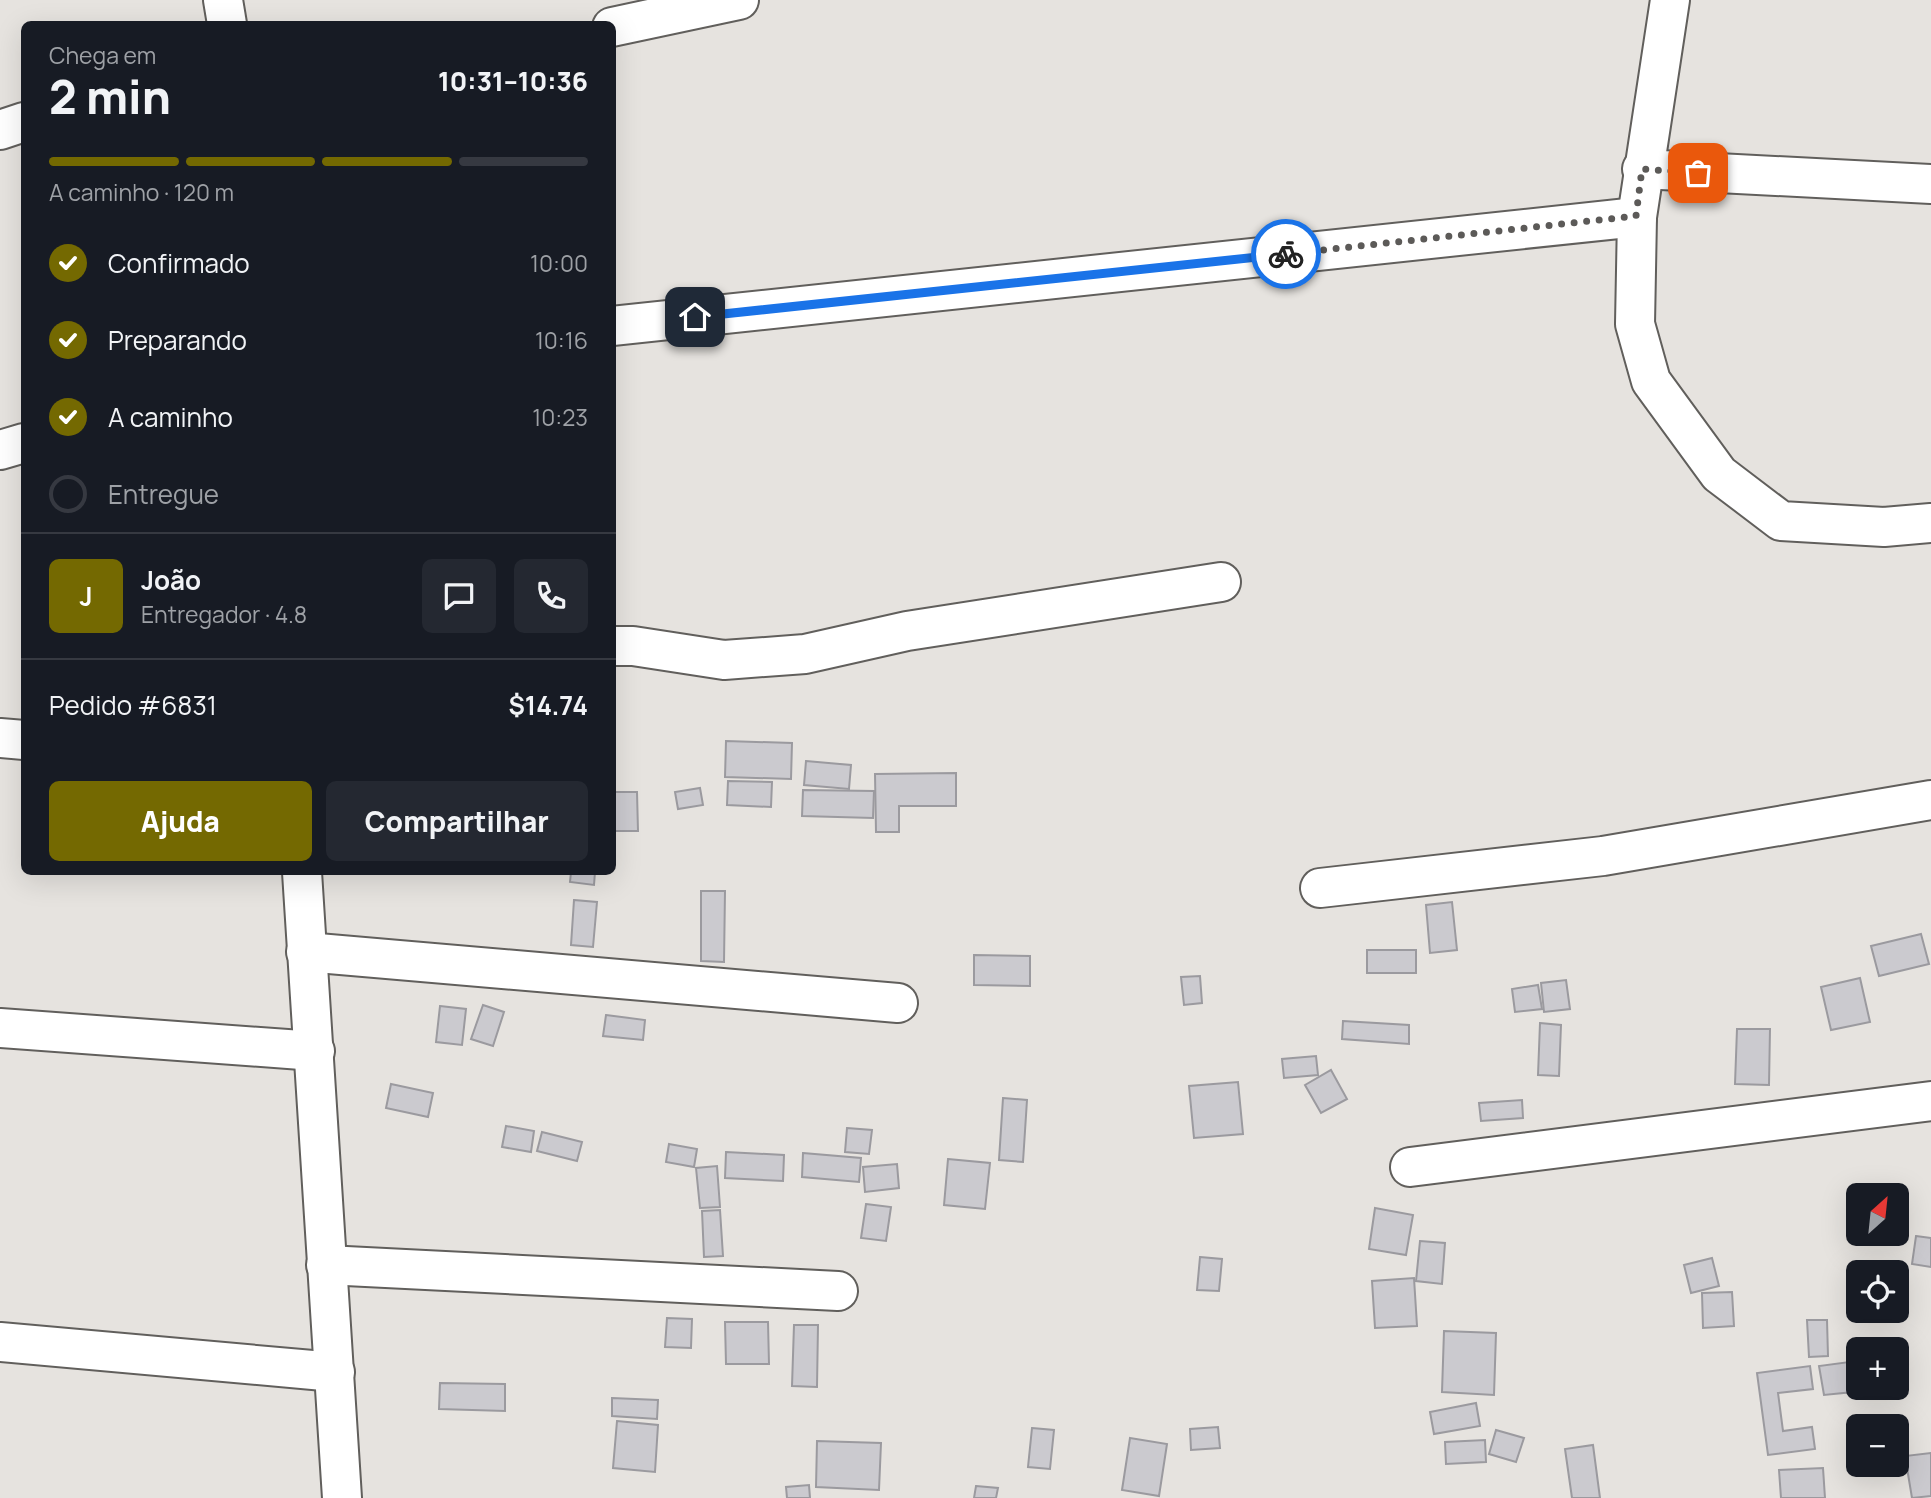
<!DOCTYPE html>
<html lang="pt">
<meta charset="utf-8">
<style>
:root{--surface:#171b24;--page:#242831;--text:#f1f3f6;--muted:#9ea1a6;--line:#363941;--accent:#746901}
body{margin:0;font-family:Manrope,sans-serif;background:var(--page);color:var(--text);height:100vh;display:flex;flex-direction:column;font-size:26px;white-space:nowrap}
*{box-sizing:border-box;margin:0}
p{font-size:23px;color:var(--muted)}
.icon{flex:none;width:38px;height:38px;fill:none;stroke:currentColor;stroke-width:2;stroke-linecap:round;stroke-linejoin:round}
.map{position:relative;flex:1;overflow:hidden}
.sheet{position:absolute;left:21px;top:21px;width:595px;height:854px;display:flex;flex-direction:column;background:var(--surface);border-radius:10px;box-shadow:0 7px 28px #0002}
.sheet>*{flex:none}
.needle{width:46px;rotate:27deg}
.buttons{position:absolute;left:1846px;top:1183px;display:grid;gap:14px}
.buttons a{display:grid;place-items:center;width:63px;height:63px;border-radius:10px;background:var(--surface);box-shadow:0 7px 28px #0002;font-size:35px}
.pin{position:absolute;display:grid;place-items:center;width:60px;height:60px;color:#fff;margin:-30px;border-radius:14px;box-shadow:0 4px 10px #0006}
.courier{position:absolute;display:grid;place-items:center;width:70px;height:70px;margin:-35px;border:5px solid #1a73e8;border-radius:50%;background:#fff;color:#222;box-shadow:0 2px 9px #0007}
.headline em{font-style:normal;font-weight:800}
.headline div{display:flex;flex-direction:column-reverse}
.headline{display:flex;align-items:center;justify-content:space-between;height:119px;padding:0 28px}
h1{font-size:46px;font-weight:800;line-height:52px}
.bar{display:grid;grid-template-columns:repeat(4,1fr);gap:10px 7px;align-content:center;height:84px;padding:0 28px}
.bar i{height:9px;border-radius:5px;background:var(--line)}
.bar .selected{background:var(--accent)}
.bar p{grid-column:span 4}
.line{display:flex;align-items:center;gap:18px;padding:0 28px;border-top:2px solid var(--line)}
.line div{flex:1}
.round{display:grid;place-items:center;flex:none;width:74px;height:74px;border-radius:10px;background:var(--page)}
ol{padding:0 28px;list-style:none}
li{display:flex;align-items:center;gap:21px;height:77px}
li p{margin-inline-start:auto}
li .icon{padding:7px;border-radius:50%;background:var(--accent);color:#fff;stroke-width:4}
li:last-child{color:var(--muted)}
li i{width:38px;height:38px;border:4px solid var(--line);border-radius:50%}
.cta{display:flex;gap:14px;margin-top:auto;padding:14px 28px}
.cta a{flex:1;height:80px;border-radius:10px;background:var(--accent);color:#fff;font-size:28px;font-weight:800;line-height:80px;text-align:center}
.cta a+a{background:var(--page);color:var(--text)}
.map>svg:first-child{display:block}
.building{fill:#cbcacf;stroke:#9b9a9f;stroke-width:2}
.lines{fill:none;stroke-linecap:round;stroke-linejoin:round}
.minor-casing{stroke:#615f5c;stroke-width:42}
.minor{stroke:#fff;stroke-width:38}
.done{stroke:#5c5a58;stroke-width:7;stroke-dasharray:0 12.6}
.route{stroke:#1a73e8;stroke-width:9}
</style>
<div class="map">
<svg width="1931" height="1498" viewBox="0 0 1931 1498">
<rect width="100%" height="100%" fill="#e6e3df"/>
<g class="building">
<polygon points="726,741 792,743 791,779 725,777"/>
<polygon points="806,761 851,765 849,789 804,785"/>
<polygon points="956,773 956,806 899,806 899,832 876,832 875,774"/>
<polygon points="728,781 772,782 771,807 727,805"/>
<polygon points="700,788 703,805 678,809 675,792"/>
<polygon points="803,790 874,791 873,818 802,816"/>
<polygon points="612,792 637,792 638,831 612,831"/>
<polygon points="571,872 595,872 594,885 570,882"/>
<polygon points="701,891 725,891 724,962 701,961"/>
<polygon points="574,900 597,902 593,947 571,945"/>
<polygon points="1452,902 1457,950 1430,953 1426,905"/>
<polygon points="1921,934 1929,964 1879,976 1871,946"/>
<rect x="1367" y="950" width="49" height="23"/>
<polygon points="974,955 1030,956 1030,986 974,985"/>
<polygon points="1200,976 1202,1003 1184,1005 1181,977"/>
<polygon points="1860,978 1870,1022 1831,1030 1821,987"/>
<polygon points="1566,980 1570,1009 1544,1012 1541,983"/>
<polygon points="1538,985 1542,1009 1515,1012 1512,989"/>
<polygon points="483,1005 504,1012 493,1046 471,1039"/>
<polygon points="440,1006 466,1009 462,1045 436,1042"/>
<polygon points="606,1015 645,1020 643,1040 603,1036"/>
<polygon points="1343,1021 1409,1025 1409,1044 1342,1039"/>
<polygon points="1540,1023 1561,1025 1559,1076 1538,1075"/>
<polygon points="1737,1029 1770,1029 1769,1085 1735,1084"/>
<polygon points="1316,1056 1318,1075 1284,1078 1282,1059"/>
<polygon points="1331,1070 1347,1099 1321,1113 1305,1085"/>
<polygon points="1238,1082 1243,1134 1194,1138 1189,1086"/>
<polygon points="391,1084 433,1093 428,1117 386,1108"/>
<polygon points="1003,1098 1027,1100 1023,1162 999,1160"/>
<polygon points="1522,1100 1523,1118 1481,1121 1479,1103"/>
<polygon points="506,1126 534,1131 531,1152 502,1147"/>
<polygon points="847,1128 872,1130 869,1154 845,1152"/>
<polygon points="542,1132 582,1142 577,1161 537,1151"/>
<polygon points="669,1144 697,1149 694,1167 666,1162"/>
<polygon points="726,1152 784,1155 783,1181 725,1178"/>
<polygon points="803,1153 861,1158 859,1182 802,1177"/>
<polygon points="948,1159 990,1163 985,1209 944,1205"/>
<polygon points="897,1164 899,1188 865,1192 863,1167"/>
<polygon points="717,1166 720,1207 700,1208 696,1168"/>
<polygon points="866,1204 891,1207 886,1241 861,1238"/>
<polygon points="1375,1208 1413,1215 1406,1255 1369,1249"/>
<polygon points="720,1210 723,1256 704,1257 702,1211"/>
<polygon points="1916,1236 1931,1238 1931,1267 1912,1264"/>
<polygon points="1420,1241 1445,1243 1442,1284 1416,1281"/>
<polygon points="1200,1257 1222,1259 1219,1291 1197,1290"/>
<polygon points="1712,1258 1719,1286 1691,1293 1684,1265"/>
<polygon points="1414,1278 1417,1326 1375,1328 1372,1281"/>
<polygon points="1732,1292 1734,1326 1703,1328 1702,1293"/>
<polygon points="667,1318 692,1319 691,1348 665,1347"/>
<polygon points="1807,1320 1827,1320 1828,1356 1809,1357"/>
<polygon points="725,1322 768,1322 769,1364 726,1364"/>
<polygon points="794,1325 818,1325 817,1387 792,1386"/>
<polygon points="1444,1331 1496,1333 1494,1395 1442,1392"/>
<polygon points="1849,1362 1853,1392 1824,1395 1819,1366"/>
<polygon points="1897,1364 1908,1365 1906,1387 1897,1386"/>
<polygon points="1810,1366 1813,1389 1778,1393 1783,1431 1812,1427 1815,1449 1768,1455 1757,1373"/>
<polygon points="440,1383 505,1384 505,1411 439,1409"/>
<polygon points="612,1398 658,1400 657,1419 612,1416"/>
<polygon points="1476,1403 1480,1426 1434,1434 1430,1412"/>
<polygon points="617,1421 658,1425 655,1472 613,1468"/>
<polygon points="1218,1427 1220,1448 1191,1450 1190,1429"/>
<polygon points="1032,1428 1054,1430 1050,1469 1028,1467"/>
<polygon points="1496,1430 1524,1438 1516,1462 1489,1454"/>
<polygon points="1130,1438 1167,1444 1159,1496 1122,1490"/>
<polygon points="1485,1440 1486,1462 1446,1464 1445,1442"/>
<polygon points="817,1441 881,1443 879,1490 816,1487"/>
<polygon points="1593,1445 1600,1498 1572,1498 1565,1449"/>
<polygon points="1931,1453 1931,1496 1912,1498 1905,1456"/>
<polygon points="1823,1468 1825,1498 1781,1498 1779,1470"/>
<polygon points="809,1485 810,1498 787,1498 786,1487"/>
<polygon points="976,1486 998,1488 996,1498 974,1498"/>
</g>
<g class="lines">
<g class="minor-casing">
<g id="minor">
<polyline points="223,0 227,24"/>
<polyline points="1670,0 1637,217 1635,324 1651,381 1719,474 1781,521 1884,527 1931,523"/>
<polyline points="612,27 739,0"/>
<polyline points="0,130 24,122"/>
<polyline points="1642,169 1931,184"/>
<polyline points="612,326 1637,217"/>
<polyline points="0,450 24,443"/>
<polyline points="612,646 633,646 724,660 805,654 907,631 1221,582"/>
<polyline points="0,738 24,740"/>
<polyline points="302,872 342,1498"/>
<polyline points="1320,888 1603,856 1931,800"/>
<polyline points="306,952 898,1003"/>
<polyline points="0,1028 315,1051"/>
<polyline points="1410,1167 1931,1101"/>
<polyline points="326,1265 838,1291"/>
<polyline points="0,1342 335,1372"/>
</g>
</g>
<use href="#minor" class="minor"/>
</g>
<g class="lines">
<polyline class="done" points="1286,254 1636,216 1642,169 1698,173"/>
<polyline class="route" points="695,317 1286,254"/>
</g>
</svg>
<div class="buttons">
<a><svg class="needle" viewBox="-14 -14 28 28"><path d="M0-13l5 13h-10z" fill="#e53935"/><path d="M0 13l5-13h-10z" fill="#9ea1a6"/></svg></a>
<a><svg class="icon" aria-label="locate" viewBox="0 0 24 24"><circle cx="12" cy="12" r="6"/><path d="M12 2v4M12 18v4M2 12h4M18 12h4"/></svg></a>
<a>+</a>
<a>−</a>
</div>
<div class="pin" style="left:1698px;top:173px;background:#ea580c"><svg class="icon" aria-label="bag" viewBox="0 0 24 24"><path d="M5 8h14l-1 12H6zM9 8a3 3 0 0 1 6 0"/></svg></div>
<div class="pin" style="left:695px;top:317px;background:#1f2937"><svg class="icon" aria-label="home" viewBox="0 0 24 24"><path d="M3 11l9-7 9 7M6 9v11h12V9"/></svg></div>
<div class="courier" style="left:1286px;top:254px"><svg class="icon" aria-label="bike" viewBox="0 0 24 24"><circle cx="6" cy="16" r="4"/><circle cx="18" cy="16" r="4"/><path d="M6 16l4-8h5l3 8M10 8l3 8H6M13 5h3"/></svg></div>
<section class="sheet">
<div class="headline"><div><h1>2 min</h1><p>Chega em</p></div><em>10:31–10:36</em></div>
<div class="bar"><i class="selected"></i><i class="selected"></i><i class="selected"></i><i></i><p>A caminho · 120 m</p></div>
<ol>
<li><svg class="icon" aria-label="check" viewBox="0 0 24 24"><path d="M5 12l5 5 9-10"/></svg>Confirmado<p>10:00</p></li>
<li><svg class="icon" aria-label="check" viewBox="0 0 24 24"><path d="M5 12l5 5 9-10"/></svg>Preparando<p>10:16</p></li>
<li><svg class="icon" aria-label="check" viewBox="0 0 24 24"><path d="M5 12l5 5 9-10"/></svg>A caminho<p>10:23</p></li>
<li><i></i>Entregue</li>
</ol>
<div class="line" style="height:126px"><b class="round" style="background:var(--accent);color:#fff">J</b><div><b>João</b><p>Entregador · 4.8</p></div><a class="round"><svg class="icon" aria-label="chat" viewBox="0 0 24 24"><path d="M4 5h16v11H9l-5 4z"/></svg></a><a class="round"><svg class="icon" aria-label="phone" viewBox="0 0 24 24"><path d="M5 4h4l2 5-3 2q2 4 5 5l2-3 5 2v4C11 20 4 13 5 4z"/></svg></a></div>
<div class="line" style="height:91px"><div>Pedido #6831</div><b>$14.74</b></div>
<div class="cta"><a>Ajuda</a><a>Compartilhar</a></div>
</section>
</div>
